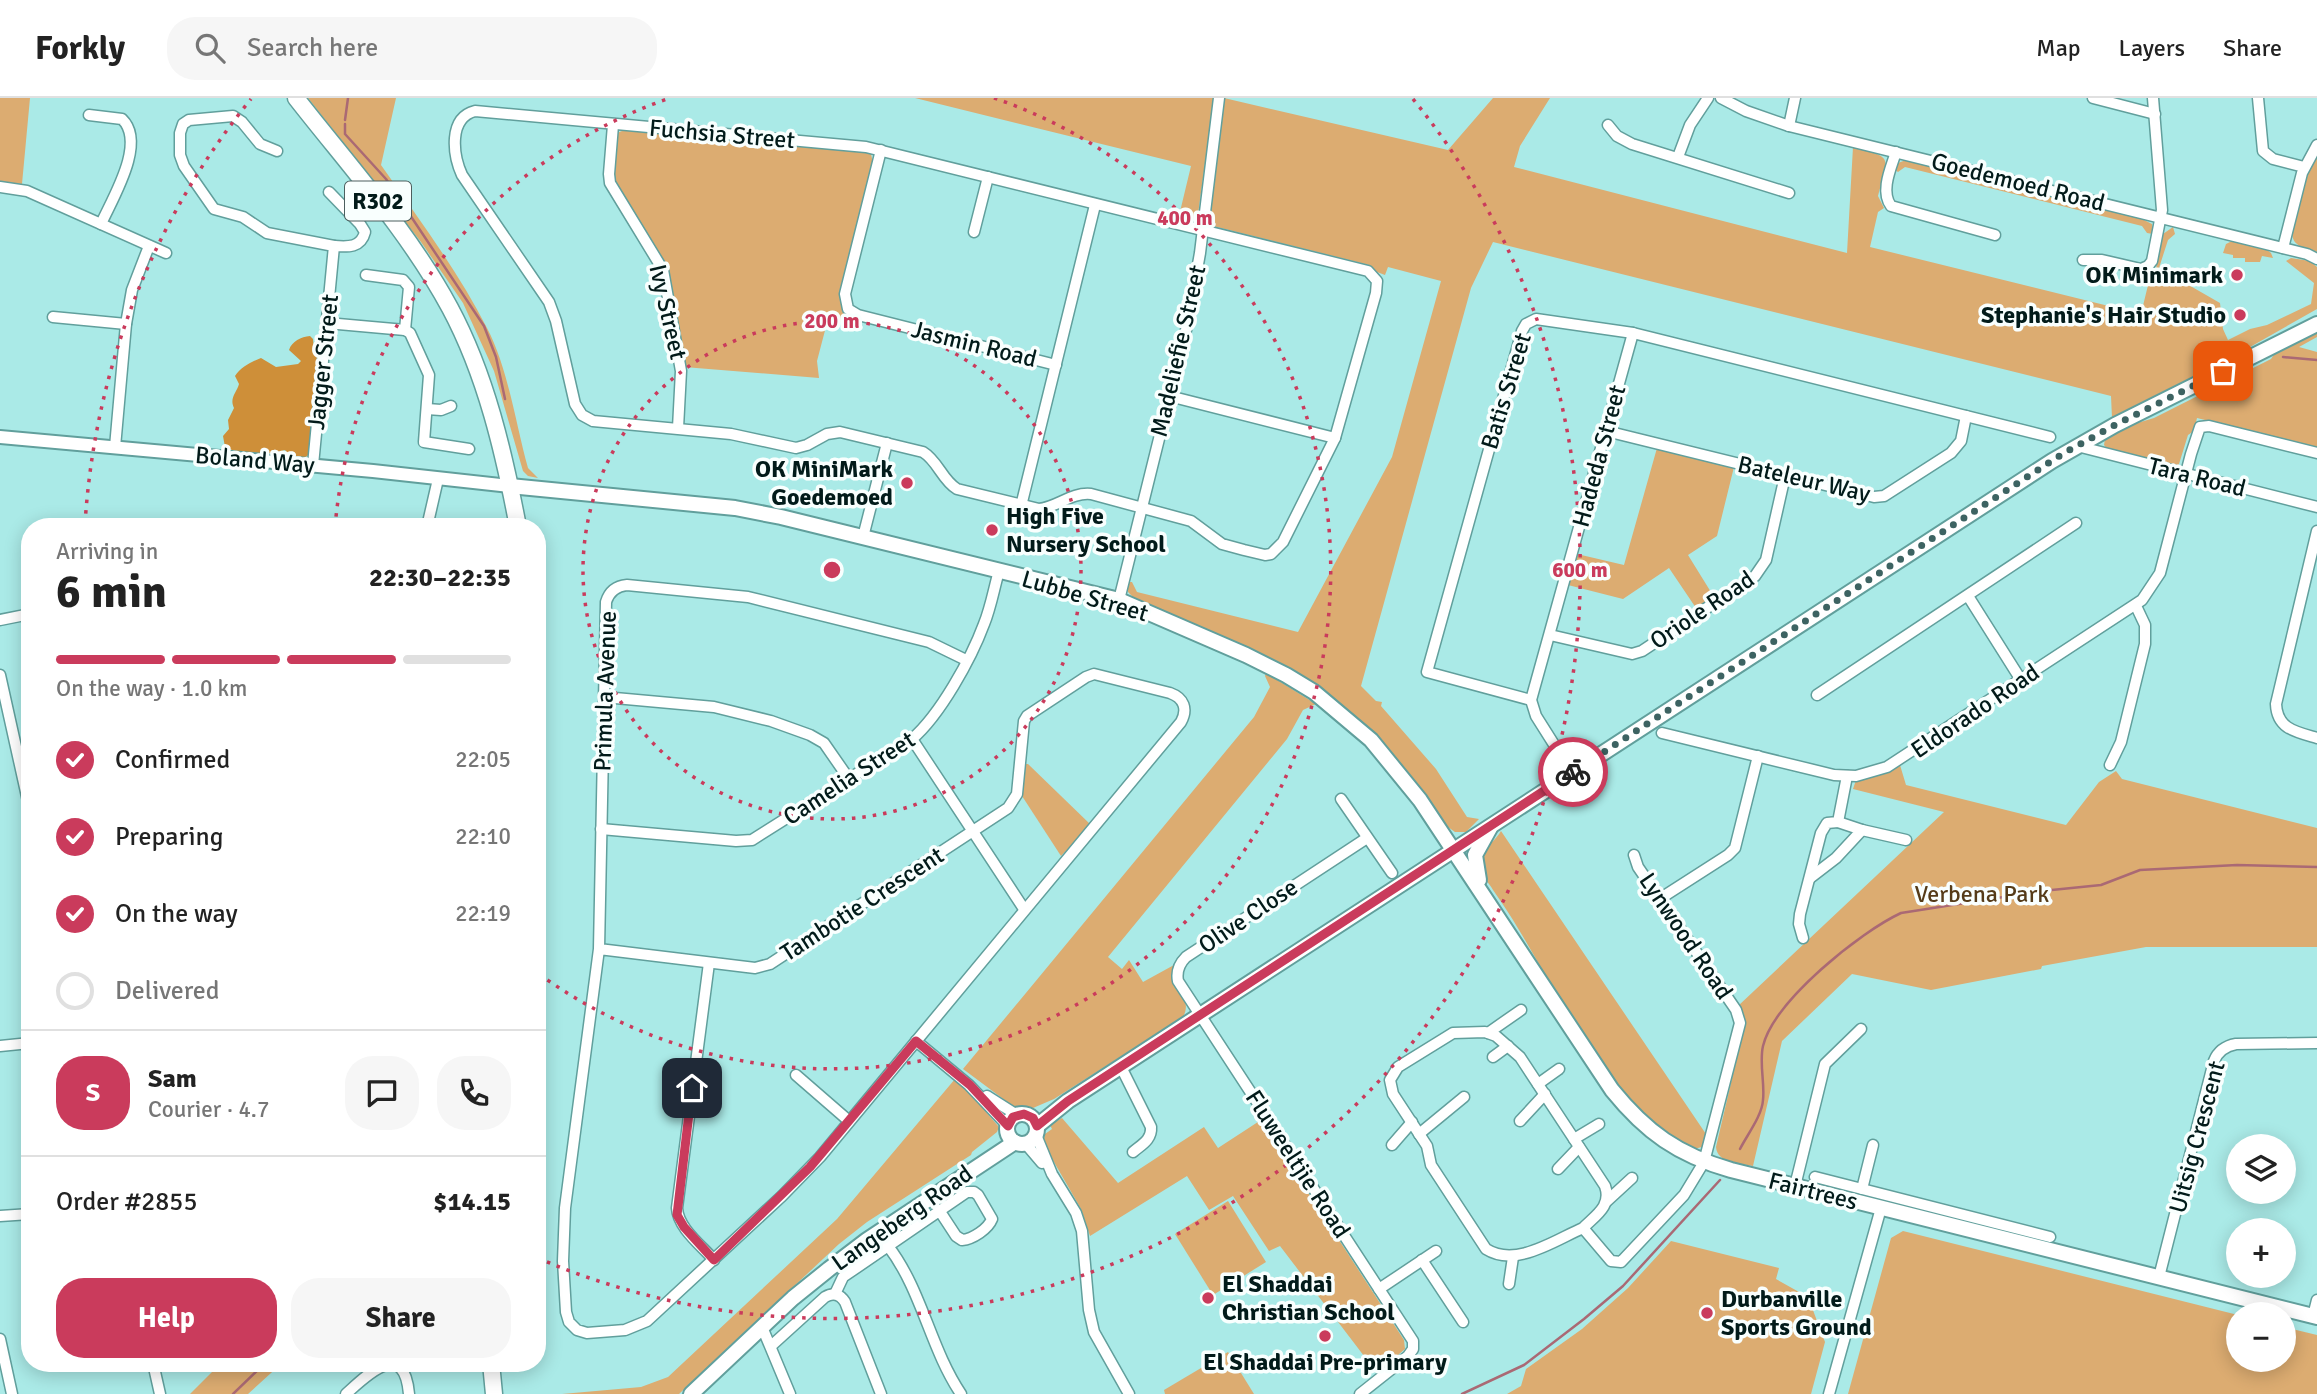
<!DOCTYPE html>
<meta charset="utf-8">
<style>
:root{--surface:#fff;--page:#f6f6f6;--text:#222;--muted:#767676;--line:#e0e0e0;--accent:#ca3b5c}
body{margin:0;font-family:Signika,sans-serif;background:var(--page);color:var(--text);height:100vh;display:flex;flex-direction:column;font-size:26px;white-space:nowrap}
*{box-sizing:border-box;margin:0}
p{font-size:23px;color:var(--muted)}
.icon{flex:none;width:38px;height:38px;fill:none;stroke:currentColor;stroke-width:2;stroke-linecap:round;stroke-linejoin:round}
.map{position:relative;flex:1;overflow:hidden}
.sheet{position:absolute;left:21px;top:420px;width:525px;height:854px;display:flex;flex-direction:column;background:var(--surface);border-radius:28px;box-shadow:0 4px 18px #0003}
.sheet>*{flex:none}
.controls{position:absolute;left:2226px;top:1036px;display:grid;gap:14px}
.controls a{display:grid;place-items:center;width:70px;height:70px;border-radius:50%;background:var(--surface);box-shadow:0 4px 18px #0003;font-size:35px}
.pin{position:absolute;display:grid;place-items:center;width:60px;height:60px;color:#fff;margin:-30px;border-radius:14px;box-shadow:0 4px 10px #0006}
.courier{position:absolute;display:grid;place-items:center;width:70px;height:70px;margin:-35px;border:5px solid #ca3b5c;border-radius:50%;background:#fff;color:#222;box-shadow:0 2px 9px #0007}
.overview em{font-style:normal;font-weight:700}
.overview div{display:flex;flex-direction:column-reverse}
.overview{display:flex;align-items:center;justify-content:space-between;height:119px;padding:0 35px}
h1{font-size:46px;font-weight:700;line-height:52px}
.bar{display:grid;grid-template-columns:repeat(4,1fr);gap:10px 7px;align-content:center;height:84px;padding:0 35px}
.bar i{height:9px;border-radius:5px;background:var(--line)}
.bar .active{background:var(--accent)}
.bar p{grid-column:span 4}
.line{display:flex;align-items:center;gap:18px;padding:0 35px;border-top:2px solid var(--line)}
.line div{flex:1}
.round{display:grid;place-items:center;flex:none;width:74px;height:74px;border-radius:28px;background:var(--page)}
ol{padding:0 35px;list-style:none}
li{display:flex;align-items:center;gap:21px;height:77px}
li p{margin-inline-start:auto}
li .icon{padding:7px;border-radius:50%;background:var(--accent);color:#fff;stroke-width:4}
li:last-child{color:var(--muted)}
li i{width:38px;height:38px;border:4px solid var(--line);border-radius:50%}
.action{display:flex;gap:14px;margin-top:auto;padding:14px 35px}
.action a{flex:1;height:80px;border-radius:28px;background:var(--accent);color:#fff;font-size:28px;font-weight:700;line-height:80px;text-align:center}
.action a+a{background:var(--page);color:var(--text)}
header{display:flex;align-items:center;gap:42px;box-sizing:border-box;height:98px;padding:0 35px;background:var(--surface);border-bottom:2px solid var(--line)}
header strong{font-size:33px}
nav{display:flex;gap:38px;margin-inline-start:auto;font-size:24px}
.search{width:490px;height:63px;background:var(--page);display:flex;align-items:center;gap:18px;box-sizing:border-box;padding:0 24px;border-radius:28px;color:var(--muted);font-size:26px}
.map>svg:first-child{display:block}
.green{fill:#dcac71}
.forest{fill:#ce8f39}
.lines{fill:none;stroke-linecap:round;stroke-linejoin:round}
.stream{stroke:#aa6974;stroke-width:2.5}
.minor-casing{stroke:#619f9c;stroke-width:13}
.tertiary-casing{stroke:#619f9c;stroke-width:16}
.secondary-casing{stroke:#619f9c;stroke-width:18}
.primary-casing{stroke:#619f9c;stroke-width:19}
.minor{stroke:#fff;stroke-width:10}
.tertiary{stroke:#fff;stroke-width:12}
.secondary{stroke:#fff;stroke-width:14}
.primary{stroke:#fff;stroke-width:16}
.done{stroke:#3d6362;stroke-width:7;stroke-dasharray:0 12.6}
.route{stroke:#ca3b5c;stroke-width:9}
.ring{fill:none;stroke:#ca3b5c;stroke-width:3.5;stroke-dasharray:3.5 7}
.poi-dot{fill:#ca3b5c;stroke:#f9fffe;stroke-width:2.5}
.labels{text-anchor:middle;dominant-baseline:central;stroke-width:7;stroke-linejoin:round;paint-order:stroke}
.shield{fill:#f9fffe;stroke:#4c5f5e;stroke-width:2}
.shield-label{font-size:23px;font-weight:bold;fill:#021b1a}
.street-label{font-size:24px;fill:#021b1a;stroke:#f9fffe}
.poi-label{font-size:24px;font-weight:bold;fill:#021b1a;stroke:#f9fffe;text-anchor:end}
.park-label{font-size:24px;fill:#553b18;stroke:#f9fffe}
.centre{fill:#ca3b5c;stroke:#f9fffe;stroke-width:3.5}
.ring-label{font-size:21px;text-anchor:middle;font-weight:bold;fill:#ca3b5c;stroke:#f9fffe;stroke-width:7;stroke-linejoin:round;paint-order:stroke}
</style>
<header>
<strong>Forkly</strong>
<div class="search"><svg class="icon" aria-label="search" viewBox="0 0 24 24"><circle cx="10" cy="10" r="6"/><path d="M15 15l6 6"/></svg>Search here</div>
<nav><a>Map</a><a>Layers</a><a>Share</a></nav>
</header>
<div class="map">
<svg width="2317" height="1296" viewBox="0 0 2317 1296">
<rect width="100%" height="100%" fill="#aaeae7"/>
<g class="green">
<polygon points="0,0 30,0 22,86 0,84"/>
<path d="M308,0H396L381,67C418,120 458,173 487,230C508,270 516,327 528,370L538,380L528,378L523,373L494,273L463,205L421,144Z"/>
<polygon points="915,0 1214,0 1198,116 1192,122 1178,122 1191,68"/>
<path d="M1224,0L1448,52L1493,0H1550L1520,48L1514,69L1847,155L1853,49C1895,60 1888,58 1878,98L1884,110L1878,114L1870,149L2141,216L2149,183L2157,176L2156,164L2163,136L2173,129L2175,136L2168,142L2159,170L2220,205L2223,231L2228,242L2250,231L2267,227L2311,206L2314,185L2286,163L2291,160L2310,163L2317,169V211L2236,257L2112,320L2111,298L1493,144L1471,190L1361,588L1376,603L1382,604L1381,608L1436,671L1467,719L1479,721L1466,734H1455L1448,729C1408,668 1358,611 1295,574C1245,544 1189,525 1135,501L1128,494V484H1132L1137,494L1298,534L1392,359L1441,183L1388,169L1385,177L1377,174L1369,167L1209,127L1207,124Z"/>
<polygon points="627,31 866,53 871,56 873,65 841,195 843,210 851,219 849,226 828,221 817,263 819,280 684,269 664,164 613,83 617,35"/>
<path d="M2317,54V154C2305,150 2292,149 2292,134L2305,78Z"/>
<polygon points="1906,62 2142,121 2152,126 2153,136 2147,135 2142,128 1905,69 1898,74 1894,71 1898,65"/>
<polygon points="2232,143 2267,152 2271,155 2273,160 2262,158 2260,164 2245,164 2245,160 2233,160 2233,157 2223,155 2226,146"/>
<polygon points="2317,235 2317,239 2299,249 2317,254 2317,350 2197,320 2194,333 2188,337 2179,366 2176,369 2108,352 2104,347 2105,341 2134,326 2154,320 2271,261 2275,255"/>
<polygon points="1657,350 1734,369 1717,438 1688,457 1714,499 1696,510 1669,470 1623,501 1568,487 1577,456 1624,467"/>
<path d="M1266,575L1316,606L1303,612L1287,641L1108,859L1122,871L1129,862L1143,884L1174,867C1170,887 1194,899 1183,919L1054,1001L1033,1010L1014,1009L963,971L1254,619L1270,589L1265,578Z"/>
<polygon points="1024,666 1028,666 1091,727 1061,758 1022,698"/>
<path d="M1900,667L1906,687L2066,727L2099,684L2116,673L2122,681L2317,730V849H2146L2042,868L2041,871L1931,892L1852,876L1782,943L1753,1068C1739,1065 1717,1065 1716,1049L1744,929V919L1738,908L1944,714L1853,691L1856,682L1879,677Z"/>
<path d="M1501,733L1708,1039L1702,1049L1694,1051C1611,1011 1565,908 1519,832C1511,818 1502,805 1493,792C1490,786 1483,780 1481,774C1474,755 1493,747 1501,733Z"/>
<polygon points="955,981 987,1012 986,1014 999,1029 997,1034 972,1054 971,1057 867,1124 839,1146 679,1296 562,1296 641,1289 668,1279 837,1121"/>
<polygon points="1062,1020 1118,1085 1204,1029 1218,1050 1261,1022 1404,1242 1405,1251 1377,1275 1280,1148 1269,1153 1233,1098 1209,1112 1187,1078 1090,1138 1081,1111 1043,1045 1045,1036 1052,1031 1050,1027"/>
<polygon points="1228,1103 1266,1164 1213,1197 1175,1136"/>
<polygon points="1903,1133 2238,1217 2238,1262 2284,1262 2284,1229 2317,1237 2317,1296 1848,1296 1891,1140"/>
<polygon points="1671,1143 1779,1170 1776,1181 1808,1199 1825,1244 1811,1296 1507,1296 1521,1288 1526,1271 1582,1231 1628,1190"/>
<polygon points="1228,1254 1254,1296 1165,1296 1164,1292"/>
<polygon points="221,1265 225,1267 282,1265 248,1296 190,1296"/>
</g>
<path class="forest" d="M310,238L313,241L314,252L321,257L311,354C304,364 291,361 285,352C268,358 240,357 225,349L223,338L229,331L228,322L234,310C229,300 237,294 239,286L235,278C241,269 251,264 261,260L276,269L298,266L301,263L289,252C292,243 301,239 310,238Z"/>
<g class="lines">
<g class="stream">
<polyline points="345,22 348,0"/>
<polyline points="345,26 345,36 386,81 484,228 496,259 505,301"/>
<polyline points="2283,259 2317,262"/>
<path d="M1740,1051C1747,1037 1762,1018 1763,1002C1765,985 1759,965 1763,948C1774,903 1860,834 1901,815L2042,793L2101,787L2140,772L2237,767L2317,769"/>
<polyline points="233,1296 265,1265"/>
<polyline points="1462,1296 1524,1267 1584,1221 1623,1188 1720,1082"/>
</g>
<g class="minor-casing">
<g id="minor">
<polyline points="1721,0 1746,13 1789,28 2307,156 2317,161"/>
<polyline points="2093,0 2155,16"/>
<polyline points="2258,0 2263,53 2273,61 2304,69"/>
<path d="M475,13L866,49L1368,173L1377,183L1376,195L1335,340L1283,444L1271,456L1265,457L1244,452L1222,446L1191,423L1091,396C1071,394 1058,409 1039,411L957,391C942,382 938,363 923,354L840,334L827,336L807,347L796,350L731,336L593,323L582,317L575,306L556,223L549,204L462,77C453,57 448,20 475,13Z"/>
<path d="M89,17L122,21C147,45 112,101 101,126"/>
<polyline points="613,27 609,76 610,85 663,172 681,273 678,330"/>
<polyline points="1608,27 1617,38 1632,46 1789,95"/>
<polyline points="1789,28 1795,0"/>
<polyline points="881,52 845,196 848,211 858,217 1056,267"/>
<polyline points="277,53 260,46 242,24 233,18 189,22 183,26 180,35 180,57 184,68 214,111 243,119 267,135 334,148 313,367"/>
<path d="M1896,54C1891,70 1880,93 1891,108L1995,137"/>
<polyline points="1678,59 1690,27 1708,0"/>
<polyline points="0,89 27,93 166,155"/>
<path d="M329,94L360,126L365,134C361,150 348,149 334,148"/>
<polyline points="974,134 988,79"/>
<polyline points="2283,150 2302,75 2317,47"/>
<polyline points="2083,162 2102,162 2141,171 2148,168 2152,163 2162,112 2153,0"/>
<polyline points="366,177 403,182 409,189 405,232"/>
<polyline points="53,219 126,226"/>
<polyline points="327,225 405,232 410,235 429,277 424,344 469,351"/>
<polyline points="1169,298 1335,340"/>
<polyline points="427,311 441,312 451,308"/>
<polyline points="1606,333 1874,399 1884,398 1951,355 1961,343 1966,318"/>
<polyline points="2077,348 2317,409"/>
<polyline points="115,349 126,226 132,192 149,148"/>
<polyline points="1021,408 1095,107"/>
<polyline points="427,429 438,381"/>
<path d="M2317,433L2276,606C2277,631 2296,634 2317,640"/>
<polyline points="863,439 887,345"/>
<polyline points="1968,498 2021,582"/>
<polyline points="1119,502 1187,228 1200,155 1219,0"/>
<polyline points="0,522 30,516"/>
<polyline points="1550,537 1632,556 1642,553 1755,478 1766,462 1785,378"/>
<polyline points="0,577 30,712"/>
<polyline points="1817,597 2076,425"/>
<polyline points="604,599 714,609 771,623 810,637 824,645 849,681"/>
<polyline points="1531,602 1427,574 1522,233 1526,226 1536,221 1633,235 2050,339"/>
<polyline points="1662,635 1834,677 1856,678 1887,669 2142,502 2160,475 2191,356 2200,329 2209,328 2317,355"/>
<polyline points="912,641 1024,811"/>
<polyline points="2110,667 2121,644 2145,546 2145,527 2136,508"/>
<polyline points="1572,675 1536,618 1531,602 1633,235"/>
<polyline points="1341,701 1392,775"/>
<path d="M601,731L736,743L752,742L912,641C940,617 971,561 984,526C991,509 994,490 999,473"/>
<polyline points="1862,732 1906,742"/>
<polyline points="1810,780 1836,760 1862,732 1838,724"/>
<polyline points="1661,800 1728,757 1735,750 1758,658"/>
<polyline points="1803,840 1799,826 1800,816 1821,735 1827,725 1838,724 1847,678"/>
<path d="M599,851L755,870L770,866L1008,710L1017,696L1024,623L1027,618L1086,579L1094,576L1170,595C1184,600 1188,611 1181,624L820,1059L782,1098L647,1223L625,1232L587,1235L577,1232L569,1224L566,1214L563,1163L565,1110L599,851L606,504C609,494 616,488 627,487L748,499L929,544L966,562"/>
<path d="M709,865L677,1110C678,1130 701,1147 714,1162"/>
<polyline points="1488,935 1521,912"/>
<polyline points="916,943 969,987 1008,1028"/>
<polyline points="0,948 30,945"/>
<polyline points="1493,959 1508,948"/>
<path d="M1121,969L1151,1029C1152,1042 1141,1047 1133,1054"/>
<polyline points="796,977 849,1023"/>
<polyline points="1538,986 1559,971"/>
<polyline points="987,998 1017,1017"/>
<polyline points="1520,1023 1545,996"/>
<polyline points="1419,1036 1464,999"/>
<polyline points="1036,1037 1052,1076 1076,1115 1082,1133 1089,1212 1094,1234 1129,1296"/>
<polyline points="1574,1041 1599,1026"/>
<polyline points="1025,1045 1042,1065"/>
<polyline points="1392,1047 1412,1024"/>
<polyline points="1558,1071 1579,1049"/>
<polyline points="1815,1079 2050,1139"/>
<polyline points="1795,1088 1825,966 1861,931"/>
<polyline points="1862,1091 1873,1047"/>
<polyline points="1607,1103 1632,1080"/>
<polyline points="0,1118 30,1116"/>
<path d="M1583,1130C1596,1117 1612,1108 1605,1088L1520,959L1496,938L1485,934L1453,935L1398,969L1390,982L1393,996L1427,1048L1431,1067L1486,1151C1516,1170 1555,1142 1583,1130L1611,1163L1621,1164L1684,1097L1704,1064L1740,925L1736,912L1638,769L1634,757"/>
<path d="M888,1148C922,1192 930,1250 961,1296"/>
<polyline points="1422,1162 1463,1224"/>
<path d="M2159,1179L2214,963C2218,953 2225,948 2236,946L2317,945"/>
<polyline points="1509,1186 1513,1159"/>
<polyline points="1379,1191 1436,1153"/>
<path d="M835,1196L843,1179L967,1094H974L978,1097L992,1121C988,1131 973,1141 962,1142L956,1138L939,1112"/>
<polyline points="2313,1218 2317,1202"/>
<polyline points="762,1229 790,1296"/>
<polyline points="0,1241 12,1296"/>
<path d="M771,1248L825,1199C833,1194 840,1196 845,1204L881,1296"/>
<polyline points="153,1265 160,1296"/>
<path d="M346,1296C367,1277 404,1240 409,1296"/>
<path d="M1360,1296L1408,1258L1413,1251V1243L1178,883C1176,873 1179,866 1186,859L1367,740"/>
<polyline points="1829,1296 1881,1110"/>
</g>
</g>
<g class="tertiary-casing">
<polyline id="tertiary" points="0,339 373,373 510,388"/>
</g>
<g class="secondary-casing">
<g id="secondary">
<path d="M510,388L735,410L781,419L1119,502L1246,557L1286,577L1314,594L1371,642L1420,702L1612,992C1646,1034 1678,1057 1731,1072L2317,1219"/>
<polyline points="1479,782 1475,757 1490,730"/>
<circle cx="1022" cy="1031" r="15"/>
<polyline points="1037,1028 1068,1003 2052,363 2115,327 2317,226"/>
<polyline points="691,1296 793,1200 829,1171 867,1142 1015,1044"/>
</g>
</g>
<g class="primary-casing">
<g id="primary">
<path d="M296,0C350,69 409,134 450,210C486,277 504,355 518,429"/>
<polyline points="491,1265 494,1296"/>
</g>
</g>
<use href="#minor" class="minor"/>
<use href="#tertiary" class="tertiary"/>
<use href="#secondary" class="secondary"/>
<use href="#primary" class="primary"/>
</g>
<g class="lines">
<polyline class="done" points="1573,674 2064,355 2115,327 2223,273"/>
<polyline class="route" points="692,990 677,1117 684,1129 714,1162 810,1069 916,943 970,987 1008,1028 1013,1019 1024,1016 1033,1020 1037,1028 1068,1003 1573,674"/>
</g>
<g class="ring">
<circle cx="832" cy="472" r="249"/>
<path d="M335 429A499 499 0 0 1 670 0M994 0A499 499 0 1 1 539 876"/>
<path d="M85 426A748 748 0 0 1 251 1M1413 1A748 748 0 0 1 540 1161"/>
</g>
<g class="poi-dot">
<circle cx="2237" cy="177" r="7"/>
<circle cx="2240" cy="217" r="7"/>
<circle cx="907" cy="385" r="7"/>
<circle cx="992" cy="432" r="7"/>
<circle cx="1208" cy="1200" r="7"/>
<circle cx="1707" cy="1215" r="7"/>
<circle cx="1325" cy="1238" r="7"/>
</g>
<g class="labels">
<rect class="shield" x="345" y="83.5" width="66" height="39" rx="5"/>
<g class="shield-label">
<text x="378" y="103">R302</text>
</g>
<g class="street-label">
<text transform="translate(722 36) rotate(5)">Fuchsia Street</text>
<text transform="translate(2018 84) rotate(14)">Goedemoed Road</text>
<text transform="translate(668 214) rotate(77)">Ivy Street</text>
<text transform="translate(974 246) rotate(14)">Jasmin Road</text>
<text transform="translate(1178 253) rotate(-77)">Madeliefie Street</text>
<text transform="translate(323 264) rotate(-84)">Jagger Street</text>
<text transform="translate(1506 293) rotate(-73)">Batis Street</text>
<text transform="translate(1599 358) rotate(-75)">Hadeda Street</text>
<text transform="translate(255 362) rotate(5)">Boland Way</text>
<text transform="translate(2197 379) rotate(14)">Tara Road</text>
<text transform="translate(1804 381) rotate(13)">Bateleur Way</text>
<text transform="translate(1085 498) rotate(16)">Lubbe Street</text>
<text transform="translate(1702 512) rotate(-34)">Oriole Road</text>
<text transform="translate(605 593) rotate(-88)">Primula Avenue</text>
<text transform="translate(1975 613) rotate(-34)">Eldorado Road</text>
<text transform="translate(849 680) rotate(-33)">Camelia Street</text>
<text transform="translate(862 806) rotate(-33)">Tambotie Crescent</text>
<text transform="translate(1248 818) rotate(-34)">Olive Close</text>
<text transform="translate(1686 838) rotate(56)">Lynwood Road</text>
<text transform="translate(2197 1039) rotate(-75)">Uitsig Crescent</text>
<text transform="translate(1298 1066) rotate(57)">Fluweeltjie Road</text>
<text transform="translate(1813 1093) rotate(14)">Fairtrees</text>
<text transform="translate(902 1120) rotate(-35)">Langeberg Road</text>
</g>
<g class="poi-label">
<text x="2223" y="177">OK Minimark</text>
<text x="2226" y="217">Stephanie's Hair Studio</text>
<text x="893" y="371">OK MiniMark<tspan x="893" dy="28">Goedemoed</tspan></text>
<text x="1006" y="418" text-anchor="start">High Five<tspan x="1006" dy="28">Nursery School</tspan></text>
<text x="1222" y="1186" text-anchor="start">El Shaddai<tspan x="1222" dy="28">Christian School</tspan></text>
<text x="1721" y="1201" text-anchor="start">Durbanville<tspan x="1721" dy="28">Sports Ground</tspan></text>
<text x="1325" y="1264" text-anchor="middle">El Shaddai Pre-primary</text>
</g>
<g class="park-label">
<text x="1982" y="796">Verbena Park</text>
</g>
</g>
<circle cx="832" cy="472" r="10" class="centre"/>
<g class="ring-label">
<text x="1185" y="127">400 m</text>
<text x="832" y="230">200 m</text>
<text x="1580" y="479">600 m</text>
</g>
</svg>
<div class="controls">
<a><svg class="icon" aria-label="layers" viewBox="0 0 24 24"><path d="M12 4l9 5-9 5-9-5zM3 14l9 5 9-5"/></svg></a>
<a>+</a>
<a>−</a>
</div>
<div class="pin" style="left:2223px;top:273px;background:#ea580c"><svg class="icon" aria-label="bag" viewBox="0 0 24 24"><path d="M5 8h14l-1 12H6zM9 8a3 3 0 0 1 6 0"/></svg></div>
<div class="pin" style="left:692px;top:990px;background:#1f2937"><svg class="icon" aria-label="home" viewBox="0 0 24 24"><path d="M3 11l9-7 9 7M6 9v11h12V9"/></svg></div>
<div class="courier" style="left:1573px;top:674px"><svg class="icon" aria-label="bike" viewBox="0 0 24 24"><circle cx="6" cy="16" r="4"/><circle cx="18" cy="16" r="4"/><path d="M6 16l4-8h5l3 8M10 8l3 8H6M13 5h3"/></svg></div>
<section class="sheet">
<div class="overview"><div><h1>6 min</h1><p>Arriving in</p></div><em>22:30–22:35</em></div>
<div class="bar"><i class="active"></i><i class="active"></i><i class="active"></i><i></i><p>On the way · 1.0 km</p></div>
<ol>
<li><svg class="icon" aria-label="check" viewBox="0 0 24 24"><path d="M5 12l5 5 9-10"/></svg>Confirmed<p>22:05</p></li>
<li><svg class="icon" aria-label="check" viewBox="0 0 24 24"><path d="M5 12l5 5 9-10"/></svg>Preparing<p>22:10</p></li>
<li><svg class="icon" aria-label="check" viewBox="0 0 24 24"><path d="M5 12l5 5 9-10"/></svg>On the way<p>22:19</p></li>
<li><i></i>Delivered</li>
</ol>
<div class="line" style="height:126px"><b class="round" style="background:var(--accent);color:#fff">S</b><div><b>Sam</b><p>Courier · 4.7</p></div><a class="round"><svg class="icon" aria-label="chat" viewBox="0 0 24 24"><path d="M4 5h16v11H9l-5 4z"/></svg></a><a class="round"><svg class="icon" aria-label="phone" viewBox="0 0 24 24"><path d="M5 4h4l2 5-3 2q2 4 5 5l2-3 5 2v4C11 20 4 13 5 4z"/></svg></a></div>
<div class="line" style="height:91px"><div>Order #2855</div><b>$14.15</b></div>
<div class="action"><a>Help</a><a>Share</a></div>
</section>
</div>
